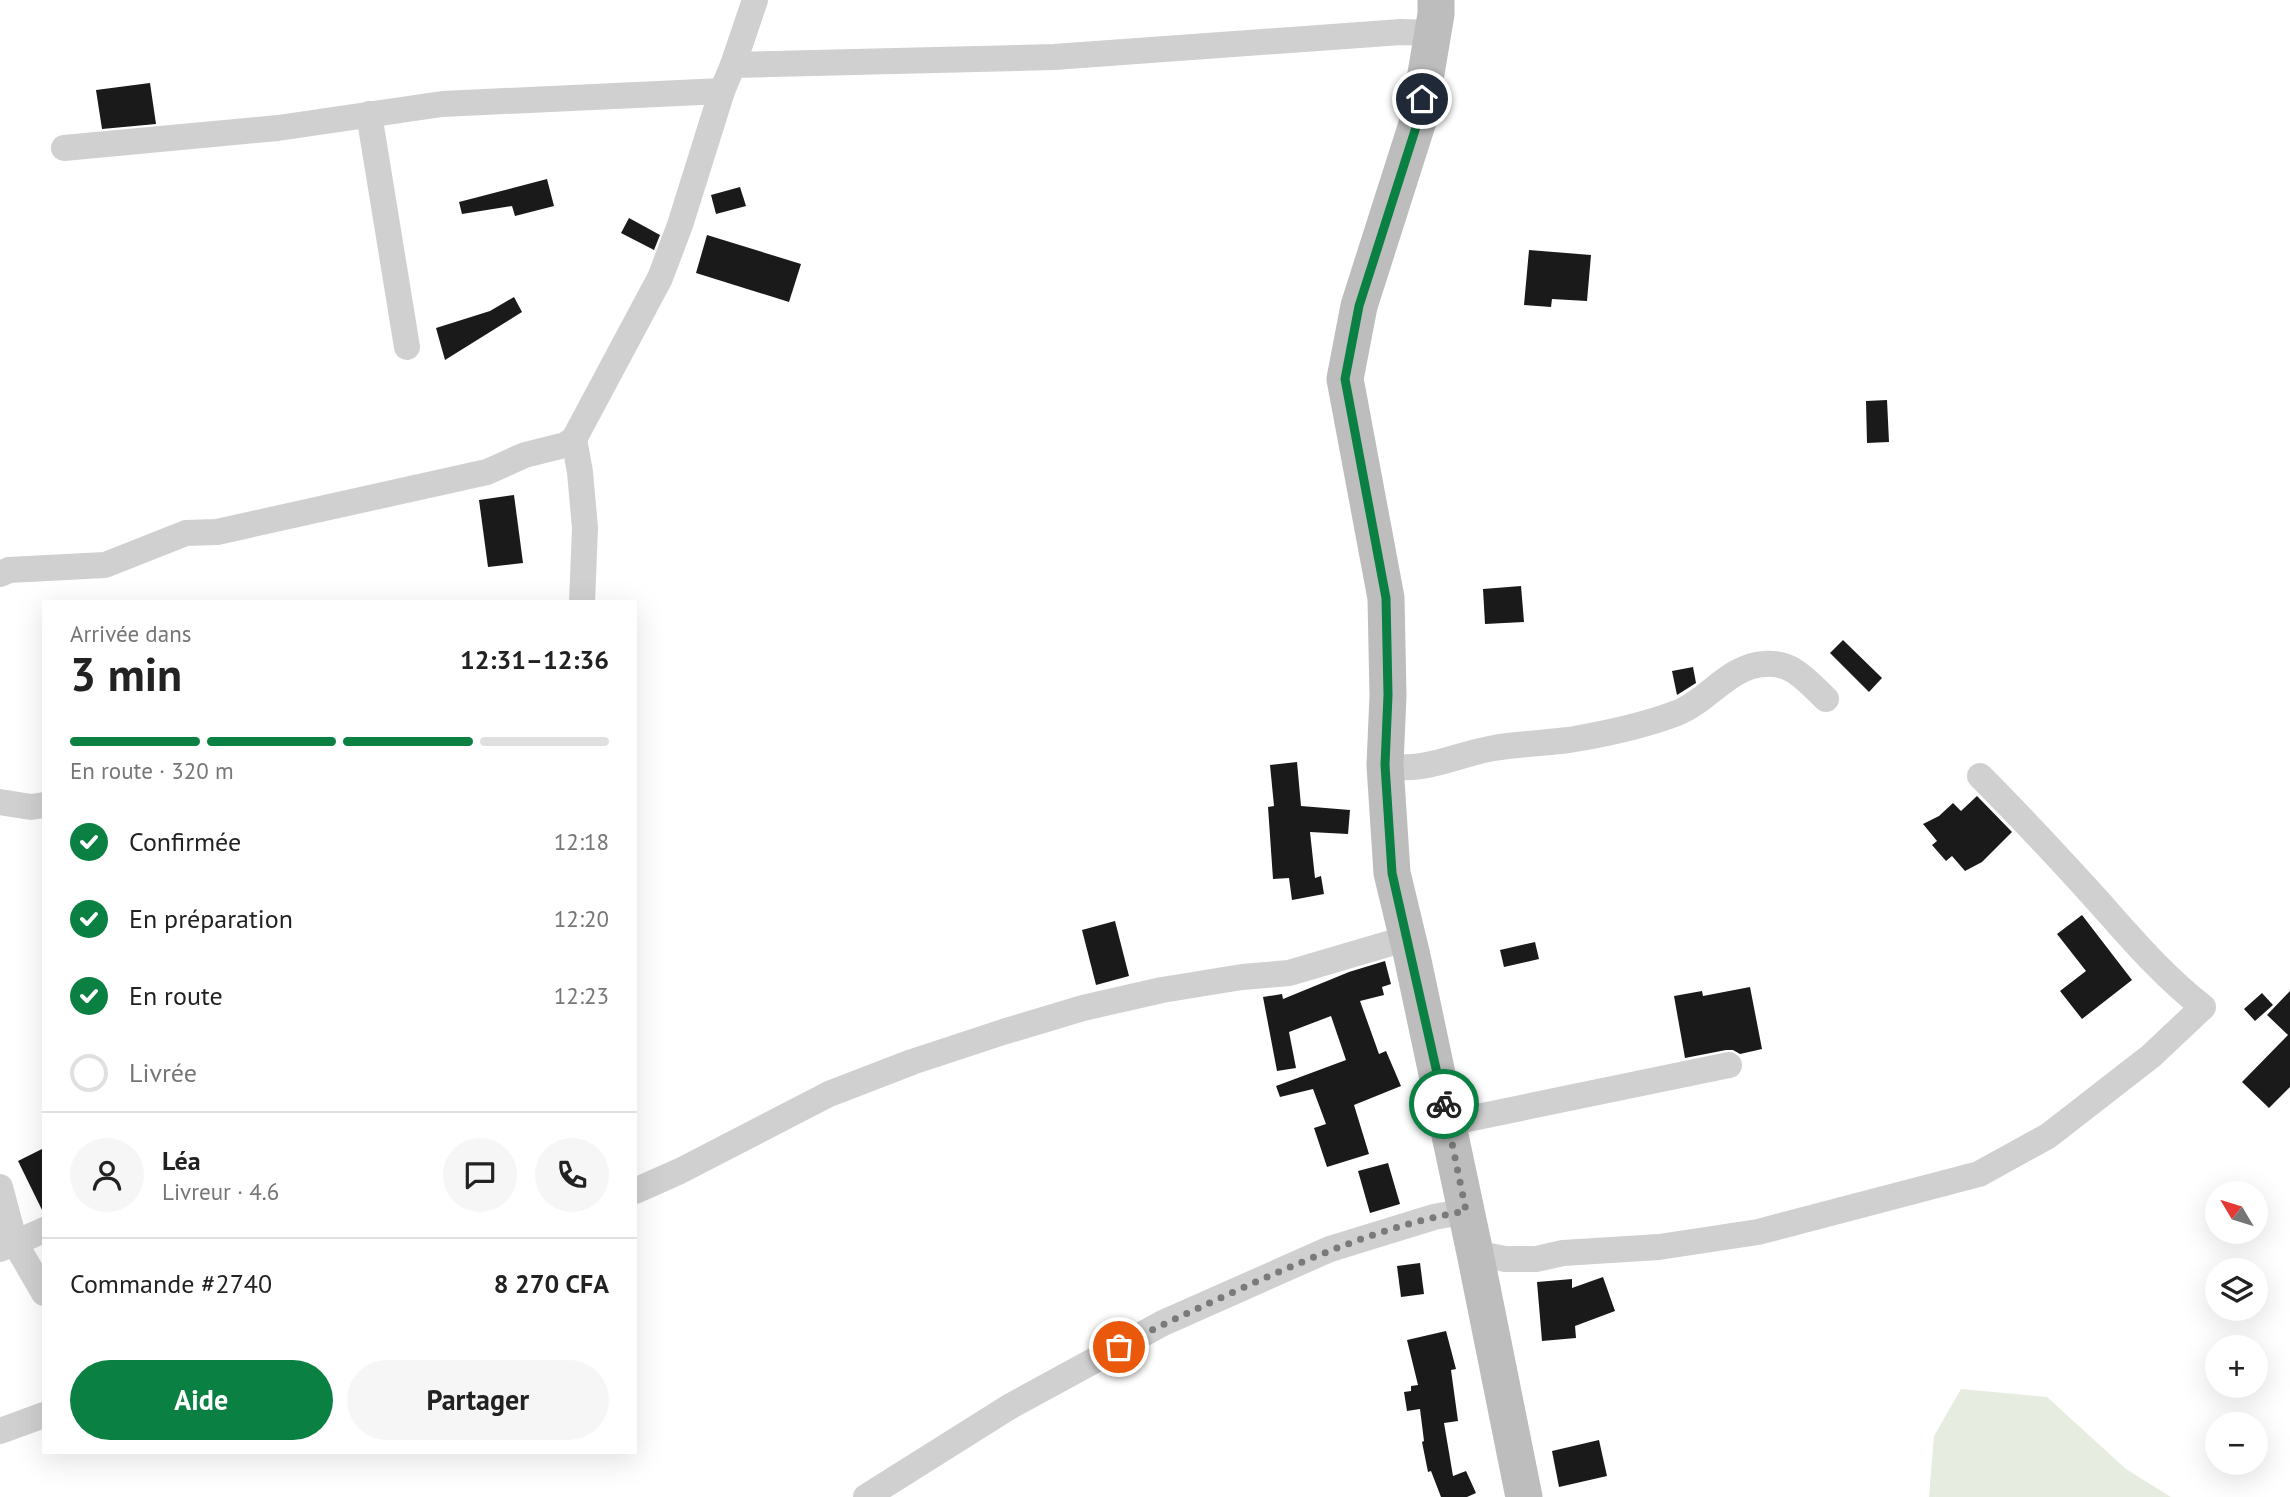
<!DOCTYPE html>
<html lang="fr">
<meta charset="utf-8">
<style>
:root{--surface:#fff;--page:#f6f6f6;--text:#222;--muted:#767676;--line:#e0e0e0;--accent:#0b8043}
body{margin:0;font-family:"PT Sans",sans-serif;background:var(--page);color:var(--text);height:100vh;display:flex;flex-direction:column;font-size:26px;white-space:nowrap}
*{box-sizing:border-box;margin:0}
p{font-size:23px;color:var(--muted)}
.icon{flex:none;width:38px;height:38px;fill:none;stroke:currentColor;stroke-width:2;stroke-linecap:round;stroke-linejoin:round}
.map{position:relative;flex:1;overflow:hidden}
.side{position:absolute;left:42px;top:600px;width:595px;height:854px;display:flex;flex-direction:column;background:var(--surface);border-radius:0px;box-shadow:0 7px 28px #0002}
.side>*{flex:none}
.needle{width:46px;rotate:308deg}
.fabs{position:absolute;left:2205px;top:1181px;display:grid;gap:14px}
.fabs a{display:grid;place-items:center;width:63px;height:63px;border-radius:50%;background:var(--surface);box-shadow:0 7px 28px #0002;font-size:35px}
.pin{position:absolute;display:grid;place-items:center;width:60px;height:60px;color:#fff;margin:-30px;border:4px solid #fff;border-radius:50%;box-shadow:0 2px 7px #0007}
.courier{position:absolute;display:grid;place-items:center;width:70px;height:70px;margin:-35px;border:5px solid #0b8043;border-radius:50%;background:#fff;color:#222;box-shadow:0 2px 9px #0007}
.headline em{font-style:normal;font-weight:700}
.headline div{display:flex;flex-direction:column-reverse}
.headline{display:flex;align-items:center;justify-content:space-between;height:119px;padding:0 28px}
h1{font-size:46px;font-weight:700;line-height:52px}
.bar{display:grid;grid-template-columns:repeat(4,1fr);gap:10px 7px;align-content:center;height:84px;padding:0 28px}
.bar i{height:9px;border-radius:5px;background:var(--line)}
.bar .active{background:var(--accent)}
.bar p{grid-column:span 4}
.line{display:flex;align-items:center;gap:18px;padding:0 28px;border-top:2px solid var(--line)}
.line div{flex:1}
.round{display:grid;place-items:center;flex:none;width:74px;height:74px;border-radius:37px;background:var(--page)}
ol{padding:0 28px;list-style:none}
li{display:flex;align-items:center;gap:21px;height:77px}
li p{margin-inline-start:auto}
li .icon{padding:7px;border-radius:50%;background:var(--accent);color:#fff;stroke-width:4}
li:last-child{color:var(--muted)}
li i{width:38px;height:38px;border:4px solid var(--line);border-radius:50%}
.action{display:flex;gap:14px;margin-top:auto;padding:14px 28px}
.action a{flex:1;height:80px;border-radius:42px;background:var(--accent);color:#fff;font-size:28px;font-weight:700;line-height:80px;text-align:center}
.action a+a{background:var(--page);color:var(--text)}
.map>svg:first-child{display:block}
.green{fill:#e6ecdf}
.building{fill:#1a1a1a}
.lines{fill:none;stroke-linecap:round;stroke-linejoin:round}
.minor{stroke:#d0d0d0;stroke-width:26}
.secondary{stroke:#bdbdbd;stroke-width:37}
.done{stroke:#7a7a7a;stroke-width:7;stroke-dasharray:0 12.6}
.route{stroke:#0b8043;stroke-width:9}
</style>
<div class="map">
<svg width="2290" height="1497" viewBox="0 0 2290 1497">
<rect width="100%" height="100%" fill="#fff"/>
<polygon class="green" points="1961,1389 2047,1397 2126,1469 2171,1497 1929,1497 1934,1436"/>
<g class="building">
<polygon points="150,83 156,124 102,129 96,90"/>
<polygon points="547,179 554,206 515,216 512,206 462,214 459,202"/>
<polygon points="740,187 746,206 716,214 711,195"/>
<polygon points="629,218 660,235 654,250 621,233"/>
<polygon points="707,235 801,264 789,302 696,273"/>
<polygon points="1529,250 1591,255 1587,301 1552,299 1551,307 1524,305"/>
<polygon points="514,297 522,312 445,360 436,328 490,311"/>
<polygon points="1887,400 1889,442 1867,443 1866,401"/>
<polygon points="514,495 523,563 488,567 479,500"/>
<polygon points="1521,586 1524,622 1485,624 1483,589"/>
<polygon points="1843,640 1882,678 1869,692 1830,653"/>
<polygon points="1693,667 1696,683 1677,695 1672,671"/>
<polygon points="1297,762 1301,806 1350,810 1348,834 1310,832 1315,878 1321,876 1324,894 1292,900 1289,878 1273,879 1268,807 1274,806 1270,765"/>
<polygon points="1977,796 2012,832 1982,862 1965,871 1952,856 1946,861 1932,845 1937,841 1923,824 1939,816 1953,803 1961,811"/>
<polygon points="2082,915 2132,980 2082,1019 2060,991 2086,971 2057,934"/>
<polygon points="1115,921 1129,976 1096,985 1082,930"/>
<polygon points="1535,942 1539,959 1504,967 1500,950"/>
<polygon points="1385,961 1391,984 1382,987 1384,995 1360,1001 1379,1054 1386,1051 1401,1086 1354,1105 1369,1154 1327,1167 1314,1128 1326,1124 1313,1089 1280,1097 1276,1086 1346,1060 1331,1016 1289,1032 1296,1068 1277,1071 1263,997 1282,994 1283,999 1349,972"/>
<polygon points="1750,987 1762,1049 1740,1054 1733,1050 1726,1050 1685,1058 1674,996 1702,991 1703,996"/>
<polygon points="2290,991 2290,1087 2269,1108 2242,1082 2288,1035 2267,1015"/>
<polygon points="2262,993 2273,1005 2255,1021 2244,1009"/>
<polygon points="44,1148 44,1214 18,1161"/>
<polygon points="1388,1163 1400,1204 1370,1213 1358,1171"/>
<polygon points="1420,1263 1424,1294 1401,1297 1397,1266"/>
<polygon points="1603,1277 1615,1311 1575,1326 1576,1338 1542,1341 1537,1282 1572,1279 1572,1288"/>
<polygon points="1446,1331 1456,1369 1451,1370 1458,1421 1444,1423 1453,1476 1466,1471 1476,1493 1467,1497 1441,1497 1431,1471 1428,1472 1422,1442 1424,1441 1420,1409 1407,1411 1404,1392 1411,1391 1411,1386 1418,1385 1407,1340"/>
<polygon points="1599,1440 1607,1476 1559,1487 1552,1451"/>
</g>
<g class="lines">
<g class="minor">
<polyline points="733,65 1054,57 1401,32 1433,33"/>
<polyline points="369,114 407,347"/>
<polyline points="64,148 278,128 442,104 722,91"/>
<polyline points="574,439 580,472 585,528 582,602"/>
<polyline points="0,574 9,570 105,565 186,533 217,532 487,472 525,455 565,445 574,439 660,278 680,225 722,91 733,65 755,0"/>
<path d="M1385,765C1423,774 1457,754 1494,748C1519,744 1544,743 1569,740C1605,734 1643,726 1677,713C1708,701 1729,666 1764,664C1792,661 1807,681 1826,699"/>
<polyline points="0,802 31,807 44,805"/>
<polyline points="1448,1123 1729,1065"/>
<polyline points="0,1187 15,1243 0,1249"/>
<polyline points="635,1191 680,1171 829,1094 912,1062 1003,1032 1083,1008 1162,990 1242,977 1289,973 1408,938"/>
<polyline points="44,1230 15,1243 44,1293"/>
<path d="M1475,1253L1505,1259H1536L1563,1253L1659,1247L1758,1232L1979,1174L2048,1136L2151,1056L2203,1007C2163,976 2131,938 2098,901C2059,858 2021,817 1980,776"/>
<polyline points="0,1431 44,1415"/>
<polyline points="866,1497 1009,1407 1163,1323 1330,1249 1434,1217 1466,1211"/>
</g>
<polyline class="secondary" points="1436,0 1436,14 1418,121 1359,306 1345,379 1386,598 1388,696 1385,765 1392,873 1412,956 1475,1253 1524,1497"/>
</g>
<g class="lines">
<path class="done" d="M1119,1347C1162,1324 1205,1305 1249,1285C1319,1254 1390,1224 1466,1211L1444,1104"/>
<polyline class="route" points="1422,99 1418,121 1359,306 1345,379 1386,598 1388,695 1385,765 1392,873 1444,1104"/>
</g>
</svg>
<div class="fabs">
<a><svg class="needle" viewBox="-14 -14 28 28"><path d="M0-13l5 13h-10z" fill="#e53935"/><path d="M0 13l5-13h-10z" fill="#767676"/></svg></a>
<a><svg class="icon" aria-label="layers" viewBox="0 0 24 24"><path d="M12 4l9 5-9 5-9-5zM3 14l9 5 9-5"/></svg></a>
<a>+</a>
<a>−</a>
</div>
<div class="pin" style="left:1119px;top:1347px;background:#ea580c"><svg class="icon" aria-label="bag" viewBox="0 0 24 24"><path d="M5 8h14l-1 12H6zM9 8a3 3 0 0 1 6 0"/></svg></div>
<div class="pin" style="left:1422px;top:99px;background:#1f2937"><svg class="icon" aria-label="home" viewBox="0 0 24 24"><path d="M3 11l9-7 9 7M6 9v11h12V9"/></svg></div>
<div class="courier" style="left:1444px;top:1104px"><svg class="icon" aria-label="bike" viewBox="0 0 24 24"><circle cx="6" cy="16" r="4"/><circle cx="18" cy="16" r="4"/><path d="M6 16l4-8h5l3 8M10 8l3 8H6M13 5h3"/></svg></div>
<section class="side">
<div class="headline"><div><h1>3 min</h1><p>Arrivée dans</p></div><em>12:31–12:36</em></div>
<div class="bar"><i class="active"></i><i class="active"></i><i class="active"></i><i></i><p>En route · 320 m</p></div>
<ol>
<li><svg class="icon" aria-label="check" viewBox="0 0 24 24"><path d="M5 12l5 5 9-10"/></svg>Confirmée<p>12:18</p></li>
<li><svg class="icon" aria-label="check" viewBox="0 0 24 24"><path d="M5 12l5 5 9-10"/></svg>En préparation<p>12:20</p></li>
<li><svg class="icon" aria-label="check" viewBox="0 0 24 24"><path d="M5 12l5 5 9-10"/></svg>En route<p>12:23</p></li>
<li><i></i>Livrée</li>
</ol>
<div class="line" style="height:126px"><a class="round"><svg class="icon" aria-label="person" viewBox="0 0 24 24"><circle cx="12" cy="8" r="4"/><path d="M4 21q1-7 8-7t8 7"/></svg></a><div><b>Léa</b><p>Livreur · 4.6</p></div><a class="round"><svg class="icon" aria-label="chat" viewBox="0 0 24 24"><path d="M4 5h16v11H9l-5 4z"/></svg></a><a class="round"><svg class="icon" aria-label="phone" viewBox="0 0 24 24"><path d="M5 4h4l2 5-3 2q2 4 5 5l2-3 5 2v4C11 20 4 13 5 4z"/></svg></a></div>
<div class="line" style="height:91px"><div>Commande #2740</div><b>8 270 CFA</b></div>
<div class="action"><a>Aide</a><a>Partager</a></div>
</section>
</div>
